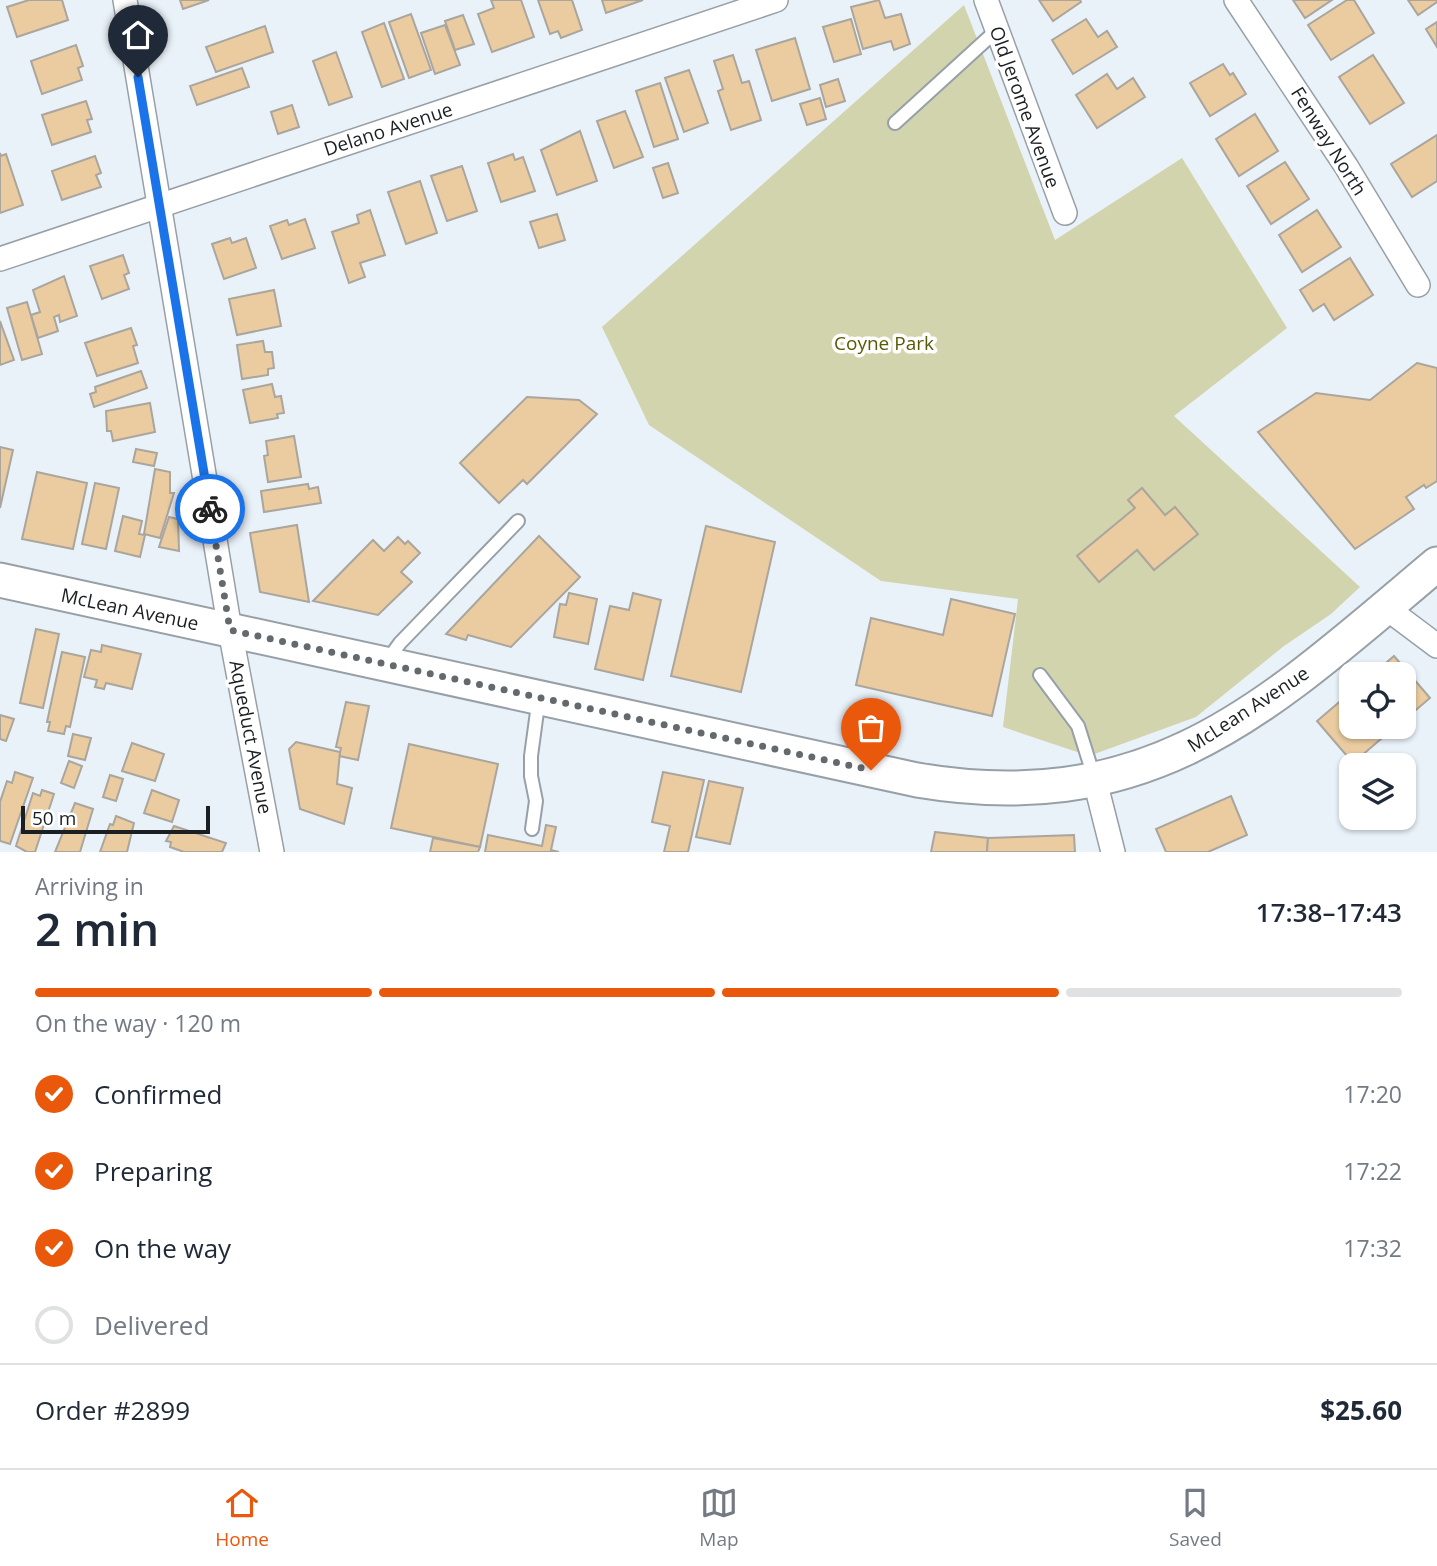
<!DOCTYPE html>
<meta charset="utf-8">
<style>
:root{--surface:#fff;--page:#f2f2f3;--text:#1f2937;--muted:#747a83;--line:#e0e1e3;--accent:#ea580c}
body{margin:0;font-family:"Open Sans",sans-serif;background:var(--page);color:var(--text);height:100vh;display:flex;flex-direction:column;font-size:26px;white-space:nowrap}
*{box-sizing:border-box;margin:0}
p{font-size:23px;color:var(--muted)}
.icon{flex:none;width:38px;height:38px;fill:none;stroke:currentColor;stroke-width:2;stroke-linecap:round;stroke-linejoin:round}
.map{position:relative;height:852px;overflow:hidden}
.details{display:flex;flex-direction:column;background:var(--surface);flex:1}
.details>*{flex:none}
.buttons{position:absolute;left:1339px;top:662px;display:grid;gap:14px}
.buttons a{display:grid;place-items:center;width:77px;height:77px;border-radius:14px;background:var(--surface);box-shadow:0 2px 5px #0004;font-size:35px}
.scale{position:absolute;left:21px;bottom:18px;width:189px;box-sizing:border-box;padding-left:7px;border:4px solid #1c1f22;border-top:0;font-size:19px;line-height:24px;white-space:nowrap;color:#1c1f22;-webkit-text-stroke:5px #fff;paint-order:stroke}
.pin{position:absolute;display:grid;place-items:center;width:60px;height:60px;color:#fff;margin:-72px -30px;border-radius:50% 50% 50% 0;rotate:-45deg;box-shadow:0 0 7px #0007}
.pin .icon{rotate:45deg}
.courier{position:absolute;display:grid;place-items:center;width:70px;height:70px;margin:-35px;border:5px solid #1a73e8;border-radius:50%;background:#fff;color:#222;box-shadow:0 2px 9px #0007}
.overview em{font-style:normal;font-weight:600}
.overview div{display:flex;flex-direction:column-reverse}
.overview{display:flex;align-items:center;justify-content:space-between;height:119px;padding:0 35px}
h1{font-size:46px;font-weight:600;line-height:52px}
.bar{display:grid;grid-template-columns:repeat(4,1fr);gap:10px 7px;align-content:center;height:84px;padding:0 35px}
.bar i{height:9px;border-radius:5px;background:var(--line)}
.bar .selected{background:var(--accent)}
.bar p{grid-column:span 4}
.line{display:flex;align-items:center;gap:18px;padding:0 35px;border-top:2px solid var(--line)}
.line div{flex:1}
ol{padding:0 35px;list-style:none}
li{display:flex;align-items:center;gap:21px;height:77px}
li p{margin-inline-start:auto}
li .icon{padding:7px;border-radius:50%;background:var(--accent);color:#fff;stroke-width:4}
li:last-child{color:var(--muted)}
li i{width:38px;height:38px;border:4px solid var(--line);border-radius:50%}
.tab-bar{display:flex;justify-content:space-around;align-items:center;height:98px;border-top:2px solid var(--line);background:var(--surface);font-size:19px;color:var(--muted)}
.tab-bar a{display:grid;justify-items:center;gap:4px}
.tab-bar .selected{color:var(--accent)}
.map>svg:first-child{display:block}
.green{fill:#d1d4ad}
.building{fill:#eacca0;stroke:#aaa59d;stroke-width:2}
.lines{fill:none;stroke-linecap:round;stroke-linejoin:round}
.lane-casing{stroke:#98a0a7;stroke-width:16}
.street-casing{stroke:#98a0a7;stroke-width:26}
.secondary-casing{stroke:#98a0a7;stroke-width:37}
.lane{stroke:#fff;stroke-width:12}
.street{stroke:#fff;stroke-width:23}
.secondary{stroke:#fff;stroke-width:33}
.done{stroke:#64696d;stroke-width:7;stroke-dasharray:0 12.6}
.route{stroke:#1a73e8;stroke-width:9}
.labels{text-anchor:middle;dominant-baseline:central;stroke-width:7;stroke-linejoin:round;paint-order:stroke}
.street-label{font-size:19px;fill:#1c1f22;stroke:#fff}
.park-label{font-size:19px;fill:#585a05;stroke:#fff}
</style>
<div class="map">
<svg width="1437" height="852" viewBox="0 0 1437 852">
<rect width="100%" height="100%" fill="#eaf2f9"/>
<polygon class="green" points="964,5 1055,240 1182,158 1287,328 1174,416 1360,587 1331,614 1284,646 1196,717 1089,756 1003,727 1018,599 881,581 649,425 602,327"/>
<g class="building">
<polygon points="29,0 62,0 68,20 17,37 7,7"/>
<polygon points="180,0 209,0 183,9"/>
<polygon points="491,0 521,0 534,37 492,52 478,14 494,8"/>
<polygon points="538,0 572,0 582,30 561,38 558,31 550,34"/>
<polygon points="602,0 643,0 606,13"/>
<polygon points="879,0 885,18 901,14 910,44 894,50 891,41 863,49 851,7"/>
<polygon points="1039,0 1080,0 1081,2 1053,21"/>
<polygon points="1293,0 1332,0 1305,18"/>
<polygon points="1347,0 1354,0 1374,33 1331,60 1308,25"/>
<polygon points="1408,0 1437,0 1437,2 1418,15"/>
<polygon points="411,14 431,70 409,78 389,22"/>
<polygon points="463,15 474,44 455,50 445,21"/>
<polygon points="851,19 861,54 834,62 823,27"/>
<polygon points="1086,19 1098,37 1107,31 1117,47 1073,74 1052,40"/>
<polygon points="1437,22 1437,47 1426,29"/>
<polygon points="384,23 404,79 382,87 362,32"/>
<polygon points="445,25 460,65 435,74 421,33"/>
<polygon points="265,26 273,52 216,72 206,47"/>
<polygon points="795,38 810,89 772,101 756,50"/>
<polygon points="76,45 83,66 78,68 82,80 42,94 31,61"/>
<polygon points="336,52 352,97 329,105 313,61"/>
<polygon points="733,55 742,83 749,81 761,120 731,130 718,91 723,89 714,61"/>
<polygon points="1373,55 1404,103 1370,124 1339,77"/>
<polygon points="1223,64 1230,75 1233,73 1246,94 1210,116 1190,83"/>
<polygon points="242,68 249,87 197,105 190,86"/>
<polygon points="689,70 708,123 684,132 665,78"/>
<polygon points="1107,74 1117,89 1133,78 1145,97 1097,128 1076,95"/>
<polygon points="838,79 845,101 826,107 820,85"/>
<polygon points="660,83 678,139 654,147 636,91"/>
<polygon points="820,98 826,119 807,125 800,104"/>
<polygon points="86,101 92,119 87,120 91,132 52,145 42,115"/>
<polygon points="292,105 299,127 278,134 271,112"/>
<polygon points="625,111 643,157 614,168 597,121"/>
<polygon points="1255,114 1278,151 1239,176 1216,139"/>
<polygon points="580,131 597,181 557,195 541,150"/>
<polygon points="1437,135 1437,181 1412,197 1391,164"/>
<polygon points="0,153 1,156 6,154 23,205 0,213"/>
<polygon points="513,154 515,160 523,157 535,191 501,202 488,163"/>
<polygon points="95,156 101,173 96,175 101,187 62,200 52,171"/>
<polygon points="1285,162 1309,199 1271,224 1247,186"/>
<polygon points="668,163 678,193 663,198 653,168"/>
<polygon points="462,166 477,211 447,221 431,176"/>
<polygon points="420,181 437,233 406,244 388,192"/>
<polygon points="370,210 385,255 360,263 365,277 349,283 332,232 359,223 357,215"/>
<polygon points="1317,210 1341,247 1302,272 1279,235"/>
<polygon points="557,214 565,240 539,248 530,222"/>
<polygon points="305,219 315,248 282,259 270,226 287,220 289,225"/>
<polygon points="230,238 232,243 246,238 256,268 224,279 212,244"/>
<polygon points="123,255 129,273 124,275 129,289 102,299 90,266"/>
<polygon points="1350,258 1373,295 1334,320 1324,304 1313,311 1300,290"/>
<polygon points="64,276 77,316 60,322 59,315 54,317 58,331 38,338 31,315 40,312 33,290"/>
<polygon points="274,290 281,326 237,335 229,299"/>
<polygon points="27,302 42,354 22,360 7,308"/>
<polygon points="0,321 14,360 0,365"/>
<polygon points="131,328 137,345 133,346 138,363 97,376 85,343"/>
<polygon points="263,341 265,352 272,352 274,368 268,369 268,375 242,379 237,345"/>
<polygon points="1417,363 1437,368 1437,481 1426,488 1424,485 1406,497 1414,509 1355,549 1258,432 1316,393 1370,400"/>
<polygon points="141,371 147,388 94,407 90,394 96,392 95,387"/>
<polygon points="272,384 275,397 281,396 284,413 277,414 278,418 250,423 243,390"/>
<polygon points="527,397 579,400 597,414 527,484 523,480 499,503 460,463"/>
<polygon points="150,403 155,432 113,441 111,431 107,431 106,411"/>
<polygon points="294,436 301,477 268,482 264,456 268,455 266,441"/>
<polygon points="0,447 13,450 0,508"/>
<polygon points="136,449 157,453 154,466 133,462"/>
<polygon points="155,469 170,472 170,493 174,493 160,538 144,534"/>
<polygon points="37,472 87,483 73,549 22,539"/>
<polygon points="95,483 119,488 106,549 82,544"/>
<polygon points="308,484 309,489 318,487 321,503 264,512 261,491"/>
<polygon points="1142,488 1165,515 1175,507 1198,534 1154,570 1137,550 1099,582 1077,556 1135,508 1128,500"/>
<polygon points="123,516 142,521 139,534 145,535 140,557 115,551"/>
<polygon points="169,517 178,519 179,551 159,547"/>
<polygon points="297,525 309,602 260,592 250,533"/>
<polygon points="706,526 775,542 741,692 671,676"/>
<polygon points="539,536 580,577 511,647 468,635 466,640 446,634"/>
<polygon points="398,537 405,544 408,541 420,553 401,572 412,582 378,615 313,601 373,540 384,551"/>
<polygon points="569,593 597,599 588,644 554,637 560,604 566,605"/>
<polygon points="633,593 661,600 643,680 595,669 610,606 629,610"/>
<polygon points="951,599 1015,614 992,716 856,685 871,618 943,635"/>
<polygon points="36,629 59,634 43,708 20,703"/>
<polygon points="102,645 141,654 132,689 106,683 104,689 95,687 97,680 84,677 91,650 101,652"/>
<polygon points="62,652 85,657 70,727 66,726 64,734 48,731 50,722 47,722"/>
<polygon points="1394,656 1430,698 1404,720 1404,674 1373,674"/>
<polygon points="1351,692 1351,726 1396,726 1353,763 1317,721"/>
<polygon points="346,702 369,706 358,760 339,756 341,748 336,747"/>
<polygon points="0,715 14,719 6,741 0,739"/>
<polygon points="73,734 91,738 85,760 68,756"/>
<polygon points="296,742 340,752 337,784 352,788 344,824 300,809 289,749"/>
<polygon points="132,743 164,754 155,781 122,771"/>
<polygon points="409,744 498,764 480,847 391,828"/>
<polygon points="69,761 82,766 74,788 61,783"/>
<polygon points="15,772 33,778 10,844 0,841 0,802 7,781 12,783"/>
<polygon points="663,772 704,780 688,852 664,852 670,826 652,822"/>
<polygon points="110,775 123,779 116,801 103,797"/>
<polygon points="709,781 743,788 730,844 696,837"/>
<polygon points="42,790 54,794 35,852 27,852 16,846 33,793 40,796"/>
<polygon points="152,790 179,800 172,822 144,813"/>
<polygon points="1231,796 1247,835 1208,852 1166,852 1156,829"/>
<polygon points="75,803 93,809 80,852 55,852"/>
<polygon points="116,816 134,823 127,852 100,852 110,824 113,825"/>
<polygon points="546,825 556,827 551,850 559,852 485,852 488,835 542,846"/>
<polygon points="174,826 226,843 222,852 184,852 170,847 171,842 166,841"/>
<polygon points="935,832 988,838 987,852 931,852"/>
<polygon points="1074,835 1075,852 987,852 988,838"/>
<polygon points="433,838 480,847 478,852 430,852"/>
</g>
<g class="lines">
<g class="lane-casing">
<g id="lane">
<polyline points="895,123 997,30"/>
<polyline points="387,661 400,643 518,521"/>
<polyline points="1040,675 1078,726 1094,777"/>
<polyline points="532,829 536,801 531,776 531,756 539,697"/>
</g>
</g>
<g class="street-casing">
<g id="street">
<polyline points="125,0 230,630 272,852"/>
<polyline points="986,0 1065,213"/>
<polyline points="1236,0 1346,166 1418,285"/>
<polyline points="0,259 776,0"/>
<polyline points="1385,607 1437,646"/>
<polyline points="1095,781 1113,852"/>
</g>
</g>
<g class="secondary-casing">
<path id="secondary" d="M0,580L917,780C1154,820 1269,705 1437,564"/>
</g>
<use href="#lane" class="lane"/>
<use href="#street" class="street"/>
<use href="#secondary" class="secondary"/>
</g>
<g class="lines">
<polyline class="done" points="210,509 230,630 871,770"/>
<polyline class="route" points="138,77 210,509"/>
</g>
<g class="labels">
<g class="street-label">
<text transform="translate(1025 107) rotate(70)">Old Jerome Avenue</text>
<text transform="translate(388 129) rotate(-18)">Delano Avenue</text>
<text transform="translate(1329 141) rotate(58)">Fenway North</text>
<text transform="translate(130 609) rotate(12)">McLean Avenue</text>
<text transform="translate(1248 709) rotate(-33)">McLean Avenue</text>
<text transform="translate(251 737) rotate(79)">Aqueduct Avenue</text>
</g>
<g class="park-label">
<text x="884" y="343">Coyne Park</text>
</g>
</g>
</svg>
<div class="buttons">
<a><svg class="icon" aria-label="locate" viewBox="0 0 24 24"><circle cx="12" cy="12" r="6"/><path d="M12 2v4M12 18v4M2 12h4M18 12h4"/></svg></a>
<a><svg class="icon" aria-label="layers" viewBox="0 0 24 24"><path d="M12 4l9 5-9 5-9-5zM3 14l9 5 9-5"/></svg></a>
</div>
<div class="scale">50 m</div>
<div class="pin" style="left:871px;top:770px;background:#ea580c"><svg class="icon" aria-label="bag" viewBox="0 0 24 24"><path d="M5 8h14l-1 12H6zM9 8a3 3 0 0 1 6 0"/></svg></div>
<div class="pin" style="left:138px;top:77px;background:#1f2937"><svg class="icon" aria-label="home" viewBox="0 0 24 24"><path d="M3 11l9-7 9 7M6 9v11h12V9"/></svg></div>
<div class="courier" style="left:210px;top:509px"><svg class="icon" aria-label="bike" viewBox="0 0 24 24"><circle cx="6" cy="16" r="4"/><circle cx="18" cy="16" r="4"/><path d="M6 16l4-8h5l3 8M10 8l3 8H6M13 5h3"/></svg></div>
</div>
<section class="details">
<div class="overview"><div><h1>2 min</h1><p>Arriving in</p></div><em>17:38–17:43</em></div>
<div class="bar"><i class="selected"></i><i class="selected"></i><i class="selected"></i><i></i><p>On the way · 120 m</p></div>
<ol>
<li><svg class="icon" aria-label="check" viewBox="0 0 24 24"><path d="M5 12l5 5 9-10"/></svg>Confirmed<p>17:20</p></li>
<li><svg class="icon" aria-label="check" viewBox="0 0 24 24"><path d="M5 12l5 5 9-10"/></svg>Preparing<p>17:22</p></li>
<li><svg class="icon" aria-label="check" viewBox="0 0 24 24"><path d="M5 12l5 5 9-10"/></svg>On the way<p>17:32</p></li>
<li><i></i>Delivered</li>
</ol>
<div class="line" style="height:91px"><div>Order #2899</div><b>$25.60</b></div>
</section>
<nav class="tab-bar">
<a class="selected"><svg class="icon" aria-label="home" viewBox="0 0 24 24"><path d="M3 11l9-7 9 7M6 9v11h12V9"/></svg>Home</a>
<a><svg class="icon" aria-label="map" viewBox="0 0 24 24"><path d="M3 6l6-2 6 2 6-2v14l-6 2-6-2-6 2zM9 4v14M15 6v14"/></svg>Map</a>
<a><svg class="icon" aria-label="saved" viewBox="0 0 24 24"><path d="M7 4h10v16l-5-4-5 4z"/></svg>Saved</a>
</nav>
